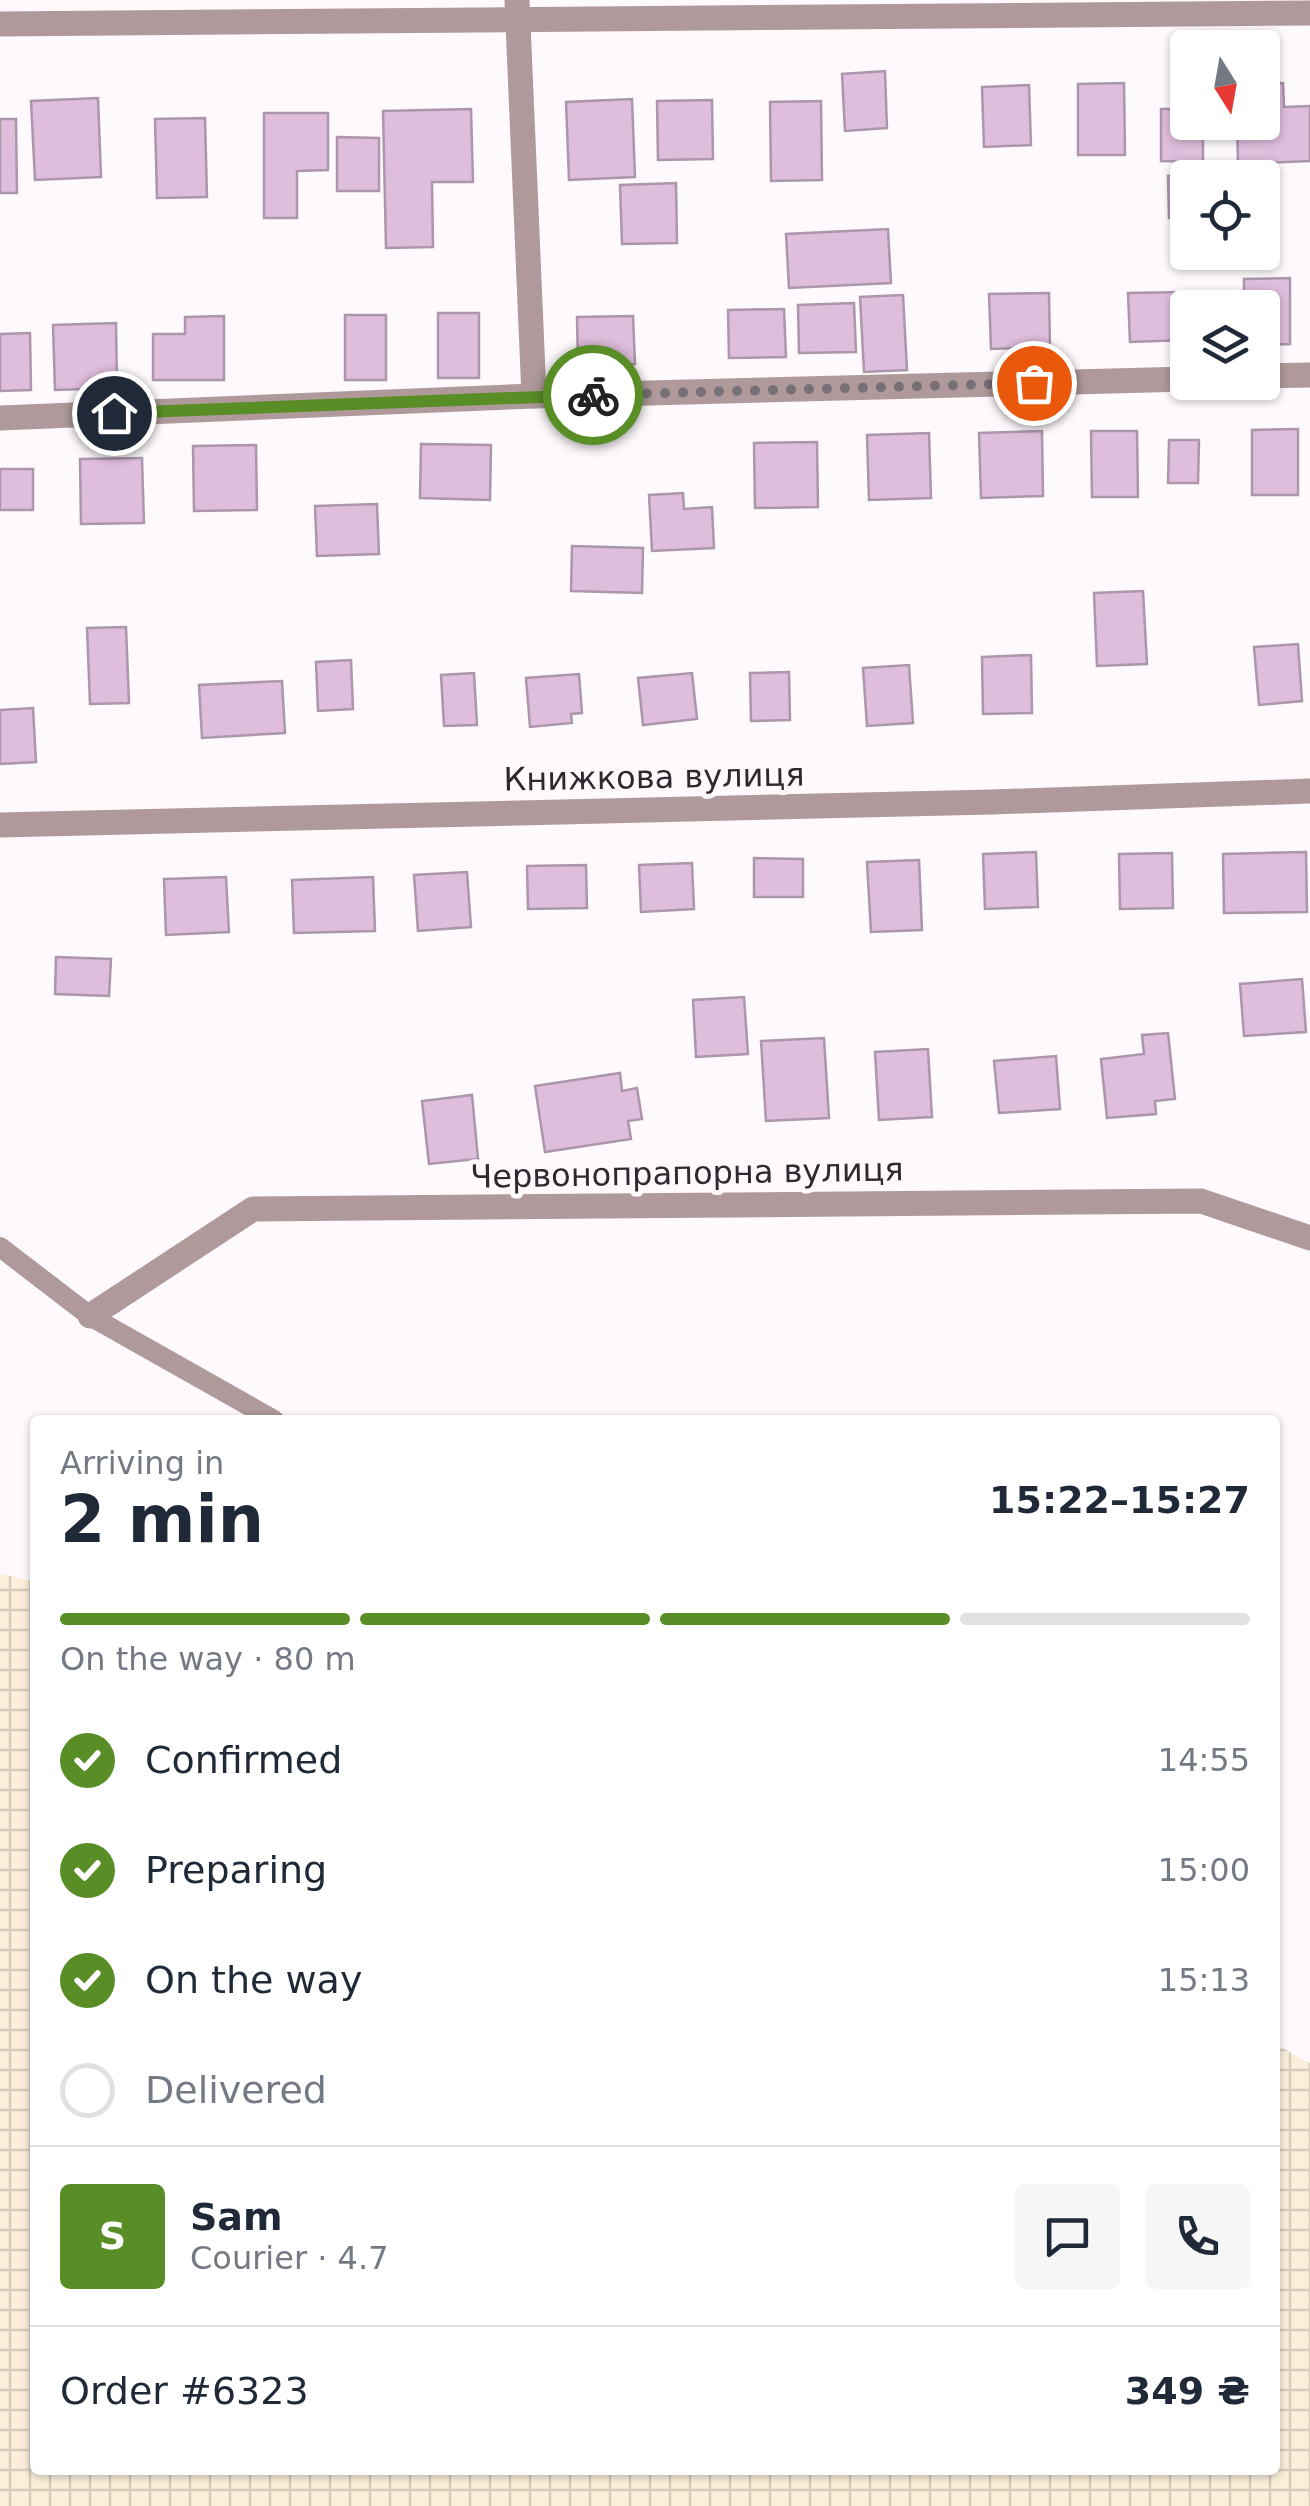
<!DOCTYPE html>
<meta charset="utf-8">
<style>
:root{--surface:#fff;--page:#f6f6f7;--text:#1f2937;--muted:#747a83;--line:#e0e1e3;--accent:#598e27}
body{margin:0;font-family:"DejaVu Sans",sans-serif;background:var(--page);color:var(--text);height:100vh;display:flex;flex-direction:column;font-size:38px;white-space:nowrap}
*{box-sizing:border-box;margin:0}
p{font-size:32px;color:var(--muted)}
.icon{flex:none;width:55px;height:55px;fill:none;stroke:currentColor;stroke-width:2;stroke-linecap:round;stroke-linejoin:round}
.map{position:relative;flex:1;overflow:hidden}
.panel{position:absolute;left:30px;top:1415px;width:1250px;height:1060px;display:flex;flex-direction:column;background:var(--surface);border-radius:10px;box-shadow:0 2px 8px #0004}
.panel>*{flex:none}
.needle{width:65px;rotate:169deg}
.controls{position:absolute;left:1170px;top:30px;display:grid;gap:20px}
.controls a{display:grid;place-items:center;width:110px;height:110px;border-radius:10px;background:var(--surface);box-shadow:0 2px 8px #0004;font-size:50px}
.pin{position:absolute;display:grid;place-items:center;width:85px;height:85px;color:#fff;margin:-42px;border:5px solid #fff;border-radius:50%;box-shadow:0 2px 10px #0007}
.courier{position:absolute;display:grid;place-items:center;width:100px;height:100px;margin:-50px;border:8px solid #598e27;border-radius:50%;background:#fff;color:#222;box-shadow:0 2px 12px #0007}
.summary em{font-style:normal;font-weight:700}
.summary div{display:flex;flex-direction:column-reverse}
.summary{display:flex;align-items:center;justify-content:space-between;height:170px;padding:0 30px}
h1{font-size:65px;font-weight:700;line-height:75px}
.bar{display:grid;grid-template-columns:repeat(4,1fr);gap:15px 10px;align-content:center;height:120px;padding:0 30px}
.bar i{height:12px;border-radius:8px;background:var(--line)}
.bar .selected{background:var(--accent)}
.bar p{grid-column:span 4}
.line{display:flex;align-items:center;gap:25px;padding:0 30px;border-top:2px solid var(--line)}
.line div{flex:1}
.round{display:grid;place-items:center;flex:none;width:105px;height:105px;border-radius:10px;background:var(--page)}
ol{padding:0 30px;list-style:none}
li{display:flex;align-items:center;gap:30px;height:110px}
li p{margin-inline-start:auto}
li .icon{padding:10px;border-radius:50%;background:var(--accent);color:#fff;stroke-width:4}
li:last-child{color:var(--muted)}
li i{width:55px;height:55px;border:5px solid var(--line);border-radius:50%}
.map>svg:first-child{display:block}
.industrial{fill:url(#industrial-grid)}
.building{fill:#dfbddc;stroke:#ab96aa;stroke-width:2.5}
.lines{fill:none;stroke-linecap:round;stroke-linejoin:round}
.service{stroke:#af999a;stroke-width:20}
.minor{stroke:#af999a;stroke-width:25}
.tertiary{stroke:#af999a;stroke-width:25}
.done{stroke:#787077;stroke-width:10;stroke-dasharray:0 18}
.route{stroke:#598e27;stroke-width:12}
.labels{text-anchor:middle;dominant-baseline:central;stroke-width:10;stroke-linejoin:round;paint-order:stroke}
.street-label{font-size:32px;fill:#30272f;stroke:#fef9fd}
</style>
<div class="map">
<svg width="1310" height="2506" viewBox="0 0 1310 2506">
<defs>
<pattern id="industrial-grid" width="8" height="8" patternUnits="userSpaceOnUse" patternTransform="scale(2.5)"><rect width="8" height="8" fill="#fbefdb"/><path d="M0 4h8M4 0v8" fill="none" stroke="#d7cdbc"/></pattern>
</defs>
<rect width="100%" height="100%" fill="#fef9fd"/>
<polygon class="industrial" points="0,1574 35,1581 35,2470 1275,2470 1275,2044 1310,2063 1310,2506 0,2506"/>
<g class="building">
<polygon points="885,71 887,128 845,131 842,74"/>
<polygon points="1124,83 1125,155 1078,155 1078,84"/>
<polygon points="1283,83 1284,107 1310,106 1310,161 1238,164 1237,122 1262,122 1262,84"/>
<polygon points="1029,85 1031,145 984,147 982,87"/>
<polygon points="98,98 101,177 35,180 31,101"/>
<polygon points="632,99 635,177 569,180 566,102"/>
<polygon points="712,100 713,159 658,160 657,101"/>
<polygon points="821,101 822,180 771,181 770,102"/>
<polygon points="471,109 473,182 432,182 433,247 386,248 383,111"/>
<polygon points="1161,109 1188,109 1188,122 1203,122 1203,162 1161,161"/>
<polygon points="264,113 328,113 328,170 297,171 297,218 264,218"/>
<polygon points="205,118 207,197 157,198 155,119"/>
<polygon points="0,119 16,119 17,193 0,193"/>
<polygon points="337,137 379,138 379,191 337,191"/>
<polygon points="1239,174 1240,178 1188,178 1188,217 1169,218 1168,176"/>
<polygon points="676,183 677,243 622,244 620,185"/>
<rect x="1262" y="185" width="14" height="31"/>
<polygon points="888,229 891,283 789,288 786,234"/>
<polygon points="1290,278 1290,344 1262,345 1262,308 1244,308 1244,279"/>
<polygon points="1184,292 1185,340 1130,342 1128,293"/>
<polygon points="1049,293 1050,347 991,349 989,294"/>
<polygon points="903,295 907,370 864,372 860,297"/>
<polygon points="854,303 856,352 799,353 798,305"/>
<polygon points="784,309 786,357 729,358 728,310"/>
<rect x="438" y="313" width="41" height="65"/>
<rect x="345" y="315" width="41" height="65"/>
<polygon points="224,316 224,380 153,380 153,334 185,334 185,317"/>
<polygon points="633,316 635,364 578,366 577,317"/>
<polygon points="116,323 117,388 55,390 53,325"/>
<polygon points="30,333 31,390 0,391 0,334"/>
<polygon points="1298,429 1298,495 1252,495 1252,430"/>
<polygon points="1042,431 1043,496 981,498 979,433"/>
<polygon points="1091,431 1137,431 1138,497 1092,497"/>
<polygon points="929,433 931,498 869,500 867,435"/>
<polygon points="1169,440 1199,440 1198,483 1168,483"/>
<polygon points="817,442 818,507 755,508 754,443"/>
<polygon points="421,444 491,445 490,500 420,498"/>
<polygon points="256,445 257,510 194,511 193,446"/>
<polygon points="142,458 144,523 81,524 80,459"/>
<rect x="0" y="469" width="33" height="41"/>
<polygon points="683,493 684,509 712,507 714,548 652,551 649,495"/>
<polygon points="377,504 379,554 317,556 315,506"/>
<polygon points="572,546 643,548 642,593 571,591"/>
<polygon points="1143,591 1147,664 1097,666 1094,593"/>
<polygon points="126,627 129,703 90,704 87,628"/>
<polygon points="1298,644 1302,701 1259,705 1254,647"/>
<polygon points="1031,655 1032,713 983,714 982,657"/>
<polygon points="351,660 353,709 318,711 316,662"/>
<polygon points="909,665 913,723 867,726 863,668"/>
<polygon points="789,672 790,720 751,721 750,673"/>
<polygon points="474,673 477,725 444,726 441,675"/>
<polygon points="692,673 697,719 643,725 638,678"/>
<polygon points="579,674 582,713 571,714 572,723 530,727 526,678"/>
<polygon points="282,681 285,733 202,738 199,685"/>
<polygon points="33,708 36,762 0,764 0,710"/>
<polygon points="1036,852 1038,907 985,909 983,854"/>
<polygon points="1306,852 1307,912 1224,913 1223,854"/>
<polygon points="1172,853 1173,908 1120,909 1119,854"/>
<polygon points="754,858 803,859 803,897 754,897"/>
<polygon points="919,860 922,930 871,932 867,862"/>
<polygon points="692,863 694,909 641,912 639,865"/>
<polygon points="586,865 587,908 528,909 527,866"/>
<polygon points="467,872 471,927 418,931 414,875"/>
<polygon points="226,877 229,932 166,935 164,879"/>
<polygon points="373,877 375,931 294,933 292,880"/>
<polygon points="56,957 111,959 109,996 55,994"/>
<polygon points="1302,979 1306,1032 1244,1036 1240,984"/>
<polygon points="744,997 748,1054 696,1057 693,1000"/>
<polygon points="1168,1033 1175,1099 1155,1101 1156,1114 1107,1118 1101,1059 1144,1054 1142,1035"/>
<polygon points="824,1038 829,1118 766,1121 761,1041"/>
<polygon points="928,1049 932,1117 879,1120 875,1052"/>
<polygon points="1056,1056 1060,1109 999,1113 994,1061"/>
<polygon points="620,1073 622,1091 637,1088 642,1119 628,1121 631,1139 545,1152 535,1086"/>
<polygon points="472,1095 478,1159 429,1164 422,1101"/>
</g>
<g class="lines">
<polyline class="service" points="0,1247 90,1316 274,1420"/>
<g class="minor">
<polyline points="517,0 534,396"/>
<polyline points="1262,376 1310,375"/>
<polyline points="0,418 534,396 1188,379"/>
<polyline points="0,825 992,802 1310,791"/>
<polyline points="90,1316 253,1209 1201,1201 1310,1238"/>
</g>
<polyline class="tertiary" points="0,24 1310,13"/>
</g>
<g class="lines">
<polyline class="done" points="593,395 1034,383"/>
<polyline class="route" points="114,413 593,395"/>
</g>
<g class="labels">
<g class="street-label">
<text transform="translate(654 777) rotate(-1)">Книжкова вулиця</text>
<text transform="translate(687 1173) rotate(-1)">Червонопрапорна вулиця</text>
</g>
</g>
</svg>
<div class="controls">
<a><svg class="needle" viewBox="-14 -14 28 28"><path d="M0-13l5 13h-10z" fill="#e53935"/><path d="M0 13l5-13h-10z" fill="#747a83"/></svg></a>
<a><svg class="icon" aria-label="locate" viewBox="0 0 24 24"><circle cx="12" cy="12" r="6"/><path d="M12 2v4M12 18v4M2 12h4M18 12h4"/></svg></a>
<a><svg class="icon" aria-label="layers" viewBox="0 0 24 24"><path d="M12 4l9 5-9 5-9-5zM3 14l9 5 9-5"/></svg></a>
</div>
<div class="pin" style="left:1034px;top:383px;background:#ea580c"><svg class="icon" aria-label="bag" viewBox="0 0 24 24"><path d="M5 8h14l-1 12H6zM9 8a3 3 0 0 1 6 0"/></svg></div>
<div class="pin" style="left:114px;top:413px;background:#1f2937"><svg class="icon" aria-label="home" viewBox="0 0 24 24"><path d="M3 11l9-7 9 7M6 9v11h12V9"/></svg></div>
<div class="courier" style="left:593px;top:395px"><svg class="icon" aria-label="bike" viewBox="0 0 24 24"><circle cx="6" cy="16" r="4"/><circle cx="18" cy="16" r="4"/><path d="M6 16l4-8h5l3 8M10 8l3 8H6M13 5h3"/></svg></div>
<section class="panel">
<div class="summary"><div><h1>2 min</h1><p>Arriving in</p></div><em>15:22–15:27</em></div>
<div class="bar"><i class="selected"></i><i class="selected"></i><i class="selected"></i><i></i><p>On the way · 80 m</p></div>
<ol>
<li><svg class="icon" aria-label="check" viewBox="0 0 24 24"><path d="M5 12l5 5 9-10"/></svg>Confirmed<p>14:55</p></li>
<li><svg class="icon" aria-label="check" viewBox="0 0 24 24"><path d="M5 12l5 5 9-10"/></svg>Preparing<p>15:00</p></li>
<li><svg class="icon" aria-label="check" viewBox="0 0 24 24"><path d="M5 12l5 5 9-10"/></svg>On the way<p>15:13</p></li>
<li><i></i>Delivered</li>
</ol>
<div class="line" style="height:180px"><b class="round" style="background:var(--accent);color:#fff">S</b><div><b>Sam</b><p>Courier · 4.7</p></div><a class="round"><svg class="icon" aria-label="chat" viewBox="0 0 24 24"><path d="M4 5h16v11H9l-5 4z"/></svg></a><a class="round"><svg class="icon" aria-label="phone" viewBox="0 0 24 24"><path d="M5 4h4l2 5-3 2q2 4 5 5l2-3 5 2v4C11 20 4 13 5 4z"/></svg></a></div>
<div class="line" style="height:130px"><div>Order #6323</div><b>349 ₴</b></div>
</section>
</div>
